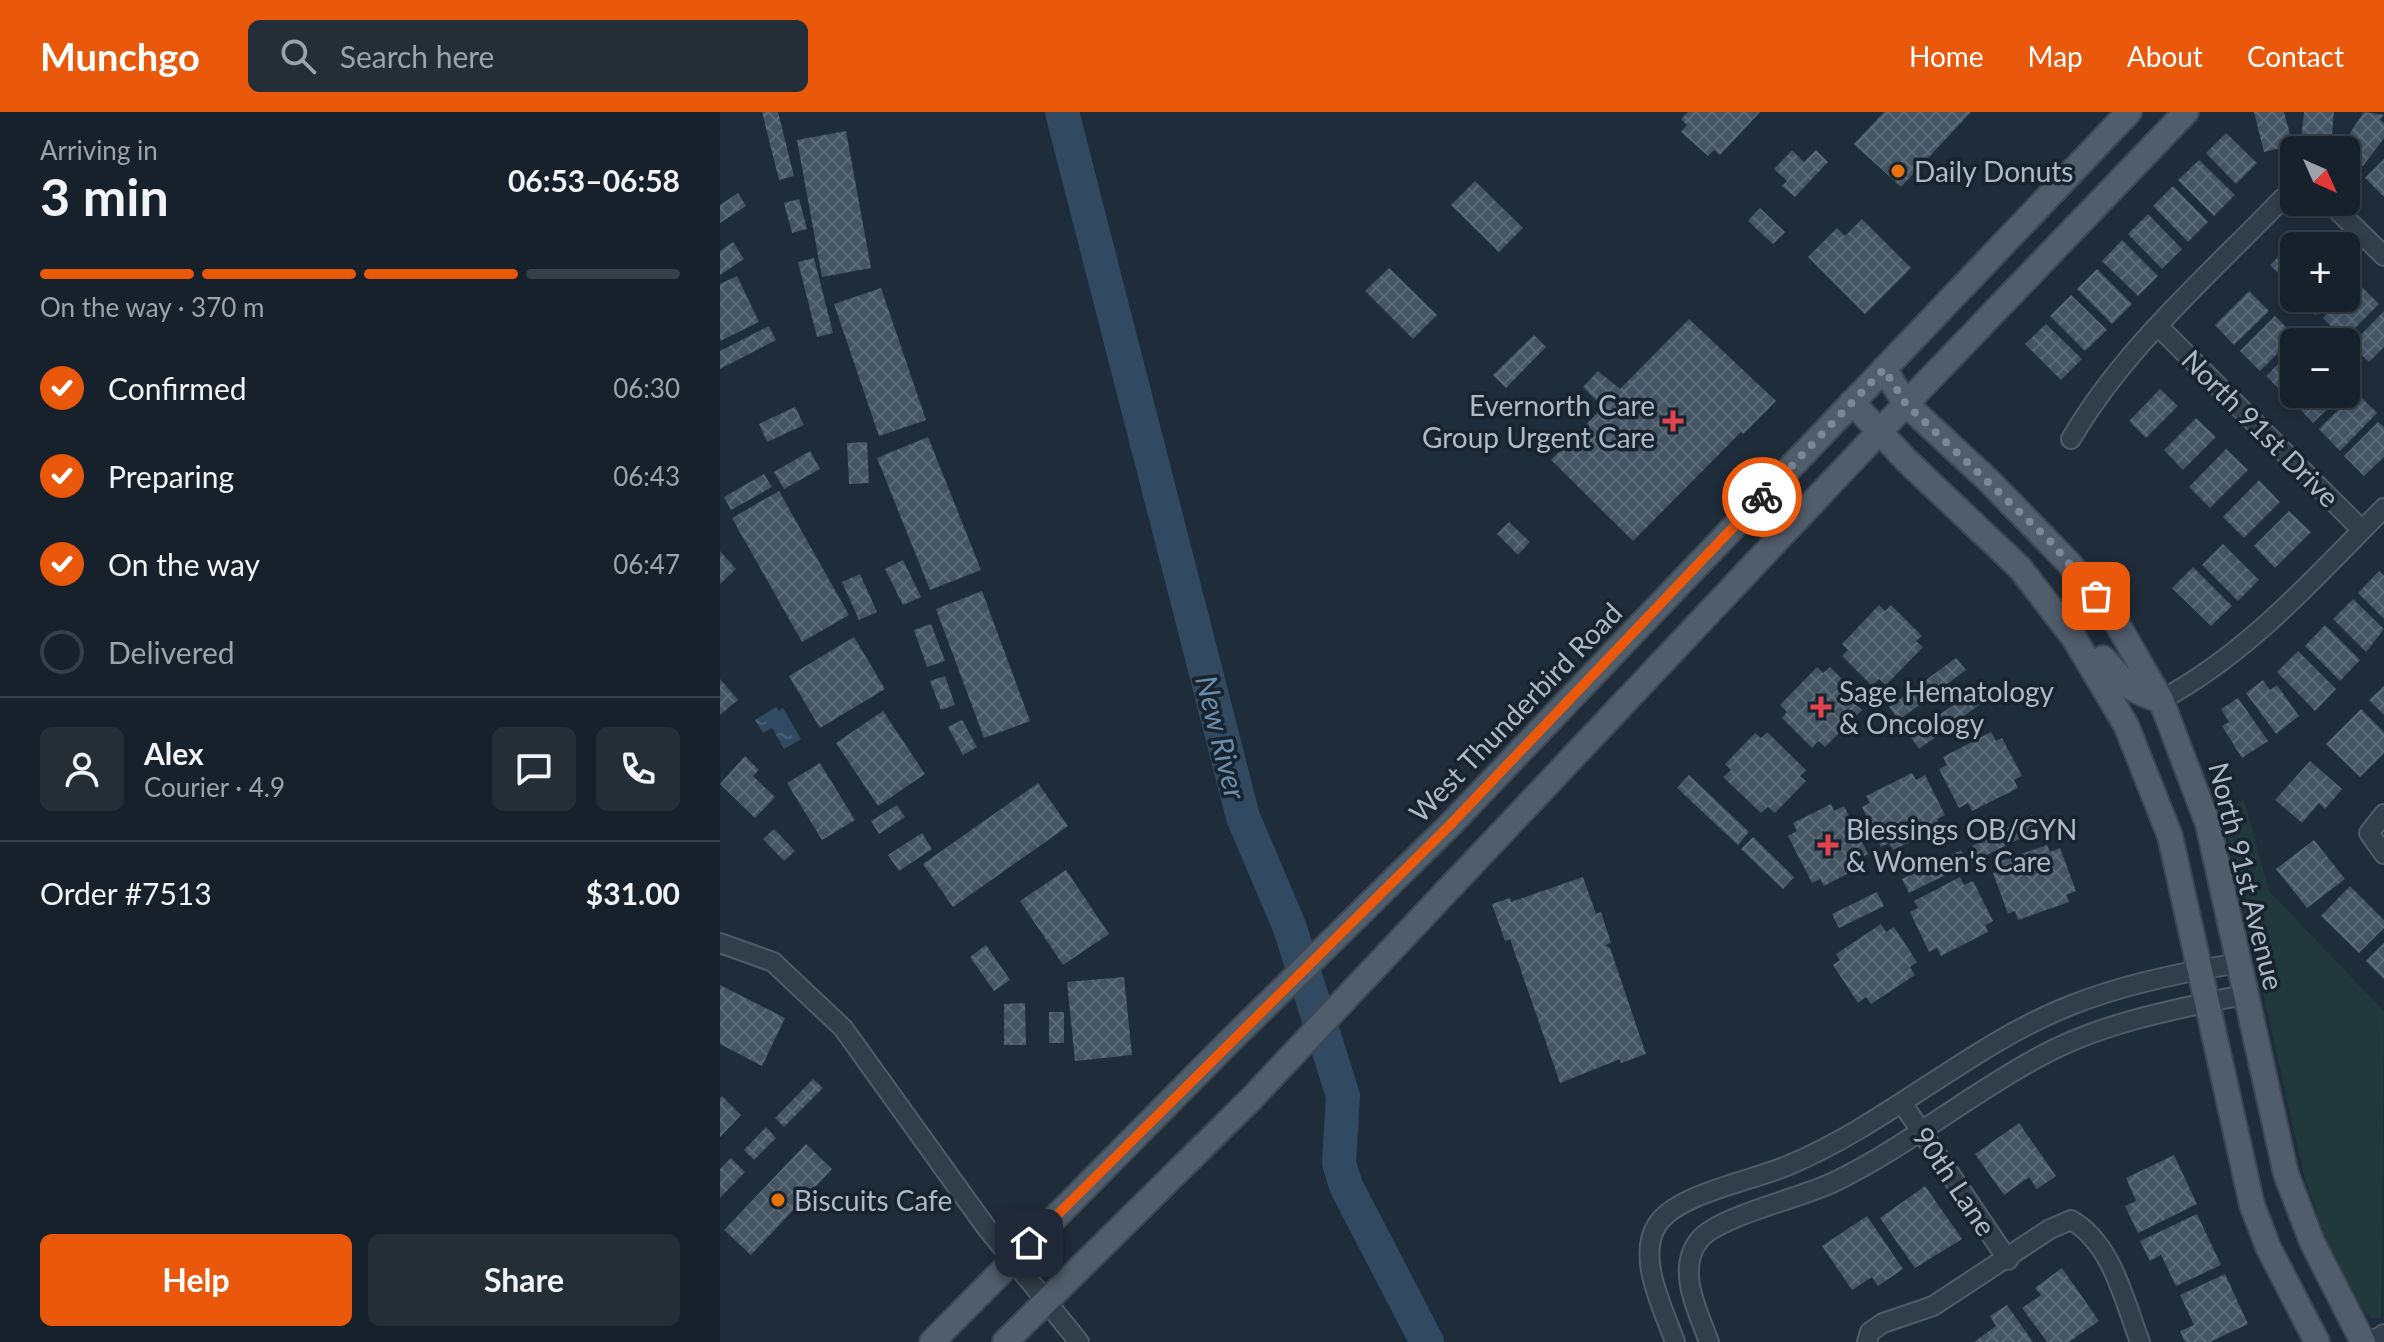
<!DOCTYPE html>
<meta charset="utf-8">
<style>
:root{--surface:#17212b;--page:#242e37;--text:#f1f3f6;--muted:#9ea3a9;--line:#363e47;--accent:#ea580c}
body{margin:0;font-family:Lato,sans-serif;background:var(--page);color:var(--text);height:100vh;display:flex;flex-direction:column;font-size:30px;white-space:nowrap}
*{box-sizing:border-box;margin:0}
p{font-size:26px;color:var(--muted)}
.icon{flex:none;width:44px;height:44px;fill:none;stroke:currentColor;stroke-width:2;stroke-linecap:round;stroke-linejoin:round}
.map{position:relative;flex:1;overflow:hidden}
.side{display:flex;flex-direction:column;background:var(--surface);width:720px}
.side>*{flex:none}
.needle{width:52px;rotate:135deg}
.fabs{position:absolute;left:1560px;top:24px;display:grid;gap:16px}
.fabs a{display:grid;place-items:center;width:80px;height:80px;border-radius:12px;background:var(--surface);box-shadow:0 4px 12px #0003,0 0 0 2px var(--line);font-size:40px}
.pin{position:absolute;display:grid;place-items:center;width:68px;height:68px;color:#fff;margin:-34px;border-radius:16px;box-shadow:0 4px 12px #0006}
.courier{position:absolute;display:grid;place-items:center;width:80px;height:80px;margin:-40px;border:6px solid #ea580c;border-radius:50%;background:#fff;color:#222;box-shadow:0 2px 10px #0007}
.headline em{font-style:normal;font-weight:700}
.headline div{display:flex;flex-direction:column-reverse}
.headline{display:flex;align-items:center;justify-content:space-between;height:136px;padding:0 40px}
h1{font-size:52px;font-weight:700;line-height:60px}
.bar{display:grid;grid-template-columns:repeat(4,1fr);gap:12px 8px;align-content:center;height:96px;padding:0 40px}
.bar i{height:10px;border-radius:6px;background:var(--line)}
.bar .on{background:var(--accent)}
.bar p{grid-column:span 4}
.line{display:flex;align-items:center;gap:20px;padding:0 40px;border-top:2px solid var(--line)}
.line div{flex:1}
.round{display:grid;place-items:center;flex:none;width:84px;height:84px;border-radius:12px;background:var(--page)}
ol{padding:0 40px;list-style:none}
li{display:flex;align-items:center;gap:24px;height:88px}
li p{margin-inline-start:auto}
li .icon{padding:8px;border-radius:50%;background:var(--accent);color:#fff;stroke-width:4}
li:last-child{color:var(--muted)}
li i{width:44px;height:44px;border:4px solid var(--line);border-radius:50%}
.cta{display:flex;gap:16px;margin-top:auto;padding:16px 40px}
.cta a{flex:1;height:92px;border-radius:12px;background:var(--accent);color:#fff;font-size:32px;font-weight:700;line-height:92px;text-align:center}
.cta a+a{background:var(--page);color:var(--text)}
header{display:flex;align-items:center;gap:48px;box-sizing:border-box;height:112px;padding:0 40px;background:var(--accent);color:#fff}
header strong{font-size:38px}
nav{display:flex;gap:44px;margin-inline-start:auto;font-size:28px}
.search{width:560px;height:72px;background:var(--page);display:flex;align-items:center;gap:20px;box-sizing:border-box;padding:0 28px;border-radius:12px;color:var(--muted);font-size:30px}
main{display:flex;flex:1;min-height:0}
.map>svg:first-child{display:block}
.park{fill:#21393a}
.water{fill:url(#water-ripples)}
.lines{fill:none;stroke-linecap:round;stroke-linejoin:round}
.river{stroke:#314a61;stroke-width:34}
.building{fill:url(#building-cross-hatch)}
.minor-casing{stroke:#505c67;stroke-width:22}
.major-casing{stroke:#3c4753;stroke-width:28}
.minor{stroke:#323e49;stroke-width:18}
.major{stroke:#505d6a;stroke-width:24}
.done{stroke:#7b8895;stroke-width:8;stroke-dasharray:0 14.4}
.route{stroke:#ea580c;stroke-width:10}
.food-dot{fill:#e8710a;stroke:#18232e;stroke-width:3}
.health-dot{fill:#e0444e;stroke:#18232e;stroke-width:3}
.labels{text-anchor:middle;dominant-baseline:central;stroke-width:7;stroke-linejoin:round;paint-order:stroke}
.poi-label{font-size:28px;fill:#adb9c6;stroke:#18232e;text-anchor:start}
.street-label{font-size:28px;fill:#adb9c6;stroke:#18232e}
.water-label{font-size:30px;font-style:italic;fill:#6b8dac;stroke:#18232e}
</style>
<header>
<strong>Munchgo</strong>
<div class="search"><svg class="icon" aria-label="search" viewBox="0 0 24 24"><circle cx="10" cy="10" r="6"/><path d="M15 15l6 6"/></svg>Search here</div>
<nav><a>Home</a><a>Map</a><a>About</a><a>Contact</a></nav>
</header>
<main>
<section class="side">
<div class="headline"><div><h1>3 min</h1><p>Arriving in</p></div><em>06:53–06:58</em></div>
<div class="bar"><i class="on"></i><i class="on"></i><i class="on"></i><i></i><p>On the way · 370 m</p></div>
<ol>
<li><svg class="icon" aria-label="check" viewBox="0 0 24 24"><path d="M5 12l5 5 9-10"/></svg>Confirmed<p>06:30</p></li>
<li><svg class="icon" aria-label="check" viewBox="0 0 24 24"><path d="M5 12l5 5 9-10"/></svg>Preparing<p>06:43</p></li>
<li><svg class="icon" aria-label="check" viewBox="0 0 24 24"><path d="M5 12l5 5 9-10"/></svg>On the way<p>06:47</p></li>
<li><i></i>Delivered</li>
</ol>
<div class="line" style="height:144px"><a class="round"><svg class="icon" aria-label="person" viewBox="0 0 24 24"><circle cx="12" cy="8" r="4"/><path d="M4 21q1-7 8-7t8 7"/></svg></a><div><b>Alex</b><p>Courier · 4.9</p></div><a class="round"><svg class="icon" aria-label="chat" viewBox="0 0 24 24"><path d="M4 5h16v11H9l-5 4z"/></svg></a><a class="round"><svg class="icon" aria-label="phone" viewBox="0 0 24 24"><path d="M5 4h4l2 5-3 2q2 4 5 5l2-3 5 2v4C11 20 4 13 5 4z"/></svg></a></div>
<div class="line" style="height:104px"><div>Order #7513</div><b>$31.00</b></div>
<div class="cta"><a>Help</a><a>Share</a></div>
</section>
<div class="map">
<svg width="1664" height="1230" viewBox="0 0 1664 1230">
<defs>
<pattern id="water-ripples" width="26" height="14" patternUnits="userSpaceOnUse" patternTransform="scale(2)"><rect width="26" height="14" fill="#314a61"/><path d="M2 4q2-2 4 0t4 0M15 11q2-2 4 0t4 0" fill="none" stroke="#4c6276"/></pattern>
<pattern id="building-cross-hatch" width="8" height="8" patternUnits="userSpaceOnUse" patternTransform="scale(2)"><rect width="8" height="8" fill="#445463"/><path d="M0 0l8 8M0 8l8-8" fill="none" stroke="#5c6a78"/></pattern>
</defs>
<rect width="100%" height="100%" fill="#1f2c39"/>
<path class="park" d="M1524,687L1549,779L1664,899L1661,1206L1653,1207C1624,1190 1594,1093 1583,1059L1503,702Z"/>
<polygon class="water" points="56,595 59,599 63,596 81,627 64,637 52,616 43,621 35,608"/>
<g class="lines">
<polyline class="river" points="342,0 523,705 570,816 623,984 619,1051 626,1074 707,1230"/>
</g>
<g class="building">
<polygon points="42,0 58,0 74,64 59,68"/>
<polygon points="968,0 1040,0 1000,43 994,38 988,44 961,20 967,13 961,7"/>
<polygon points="1164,0 1251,0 1181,75 1134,32"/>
<polygon points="1534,0 1564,0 1573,33 1544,40"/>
<polygon points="1584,0 1614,0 1611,32 1581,30"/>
<polygon points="1644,0 1664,3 1660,8 1664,11 1664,26 1643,54 1620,36"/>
<polygon points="126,19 151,156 102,165 77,28"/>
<polygon points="1506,21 1537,51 1516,72 1486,41"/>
<polygon points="1072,38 1084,50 1096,38 1108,50 1075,85 1062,74 1067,69 1054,57"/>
<polygon points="1664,47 1664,85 1645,66"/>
<polygon points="1479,48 1515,83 1494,104 1458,68"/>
<polygon points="755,69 803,116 779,140 731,93"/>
<polygon points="1453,74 1488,110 1468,130 1433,94"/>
<polygon points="18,81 26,94 0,111 0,93"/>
<polygon points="79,87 87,117 72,121 64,91"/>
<polygon points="1040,96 1065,120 1053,132 1028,109"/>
<polygon points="1428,102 1462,137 1442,157 1408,122"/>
<polygon points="1142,107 1191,156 1145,202 1088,145 1117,116 1125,124"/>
<polygon points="1585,118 1601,134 1574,134 1571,174 1550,153"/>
<polygon points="1402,128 1438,164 1418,184 1382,149"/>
<polygon points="13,130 24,147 0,163 0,139"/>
<polygon points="94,146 113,221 97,225 78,150"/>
<polygon points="669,156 717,203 693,227 645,179"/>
<polygon points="1377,157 1412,192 1392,212 1357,177"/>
<polygon points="17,164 39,210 0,229 0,172"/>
<polygon points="1638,171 1659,192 1624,227 1603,206"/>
<polygon points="161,176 206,308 159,324 114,192"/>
<polygon points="1529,179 1549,199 1514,233 1495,213"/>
<polygon points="1351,183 1387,218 1365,239 1330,204"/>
<polygon points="1578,186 1612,186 1595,203"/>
<polygon points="1664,199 1664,235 1649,250 1631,233"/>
<polygon points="1555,204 1575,224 1540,259 1520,239"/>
<polygon points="969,207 1056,289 1023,322 1021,320 913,429 831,348 880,298 876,293 878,290 863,275 878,259 900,277"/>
<polygon points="1326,212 1362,247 1341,268 1305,232"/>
<polygon points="49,214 56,228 0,257 0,239"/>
<polygon points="814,223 826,235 786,276 773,263"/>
<polygon points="1574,236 1574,278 1567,285 1546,264"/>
<polygon points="1440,277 1458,294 1426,326 1409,309"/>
<polygon points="1636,280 1657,301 1620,339 1599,317"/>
<polygon points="1581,282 1622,282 1593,311 1573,290"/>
<polygon points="75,295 84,313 47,330 39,312"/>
<polygon points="1476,306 1496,325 1463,358 1444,338"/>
<polygon points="1658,310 1664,315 1664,345 1644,364 1624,344"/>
<polygon points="208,325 261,458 210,478 157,346"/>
<polygon points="147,330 149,371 129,372 127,331"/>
<polygon points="1506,337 1528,358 1490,396 1469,375"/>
<polygon points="90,339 100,357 64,377 54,360"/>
<polygon points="44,362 52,375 11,398 4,385"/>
<polygon points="1539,368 1560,390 1524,426 1503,405"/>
<polygon points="59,379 129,503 82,530 12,406"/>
<polygon points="1569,399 1591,420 1555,456 1534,434"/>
<polygon points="789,410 810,430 798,443 777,422"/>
<polygon points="1503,432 1539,468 1518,489 1482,453"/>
<polygon points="0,439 16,457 0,472"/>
<polygon points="183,448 201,485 183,493 165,457"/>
<polygon points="1473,455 1512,494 1491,514 1452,476"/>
<polygon points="1659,459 1664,464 1664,507 1638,481"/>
<polygon points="140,462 157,500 139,508 122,470"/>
<polygon points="262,479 310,609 264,626 216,497"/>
<polygon points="1633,487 1664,517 1646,540 1613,507"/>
<polygon points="1159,493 1165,499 1171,493 1202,524 1196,529 1203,535 1166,573 1159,567 1152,574 1122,544 1128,538 1122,532"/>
<polygon points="211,512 225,549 207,555 194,518"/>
<polygon points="1605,513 1640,548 1620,569 1585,534"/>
<polygon points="134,525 165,577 100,616 69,564"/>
<polygon points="1578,539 1616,577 1595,599 1557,560"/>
<polygon points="1236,546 1246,558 1179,608 1169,595"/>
<polygon points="1097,555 1103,561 1110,555 1141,586 1135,592 1142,598 1105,635 1098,629 1092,636 1062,606 1067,600 1060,593"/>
<polygon points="225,564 235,593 221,598 210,569"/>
<polygon points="0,567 18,588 0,603"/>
<polygon points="1543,568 1550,578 1557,573 1579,604 1556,622 1526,581"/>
<polygon points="1664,574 1664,603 1649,588"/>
<polygon points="1258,575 1267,587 1199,637 1190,624"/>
<polygon points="1518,586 1548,629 1522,646 1502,614 1509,610 1501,597"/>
<polygon points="1641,597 1664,620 1664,641 1640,665 1606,632"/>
<polygon points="163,599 205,662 158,694 116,631"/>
<polygon points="242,608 257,635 243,643 228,615"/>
<polygon points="1047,620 1086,658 1080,664 1086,669 1055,701 1048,695 1041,701 1003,665 1011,658 1005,652 1035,621 1041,626"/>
<polygon points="1271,620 1276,629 1282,626 1302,664 1294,668 1298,676 1252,699 1248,691 1239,696 1219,657 1227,653 1223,645"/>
<polygon points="25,644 39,658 33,664 55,685 35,706 0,672"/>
<polygon points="1590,649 1622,677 1605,697 1599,691 1582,711 1555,688"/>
<polygon points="100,651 135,708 102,728 67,671"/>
<polygon points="1192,661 1196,668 1205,663 1225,703 1217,707 1221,715 1173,738 1169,731 1161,735 1142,695 1150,691 1146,684"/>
<polygon points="969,663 1029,720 1018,733 957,676"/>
<polygon points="318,671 348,714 233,795 203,752"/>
<polygon points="1111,692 1114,699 1124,694 1148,742 1140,746 1144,753 1104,774 1100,767 1092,771 1068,724 1077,719 1073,711"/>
<polygon points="177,693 185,705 159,722 151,709"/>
<polygon points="1312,703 1319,717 1259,747 1252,734"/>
<polygon points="54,717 75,739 64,749 43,727"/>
<polygon points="202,721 212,737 179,759 168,743"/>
<polygon points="1033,725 1074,765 1063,777 1021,737"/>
<polygon points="1594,728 1625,767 1587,796 1556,757"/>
<polygon points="1327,733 1330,740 1340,736 1356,779 1346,783 1349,790 1298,808 1295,799 1288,802 1273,761 1281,759 1278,750"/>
<polygon points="1241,738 1248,752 1189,781 1182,767"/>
<polygon points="346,758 389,822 343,853 300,789"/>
<polygon points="863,765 876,802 881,800 891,831 885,833 890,836 926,942 901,951 900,947 840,971 790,827 785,829 772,792 790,786 791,790"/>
<polygon points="1240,765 1244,773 1253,769 1273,809 1265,813 1268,820 1221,844 1217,836 1209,840 1190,800 1198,796 1194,789"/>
<polygon points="1630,774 1664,808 1664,816 1639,841 1601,804"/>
<polygon points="1157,780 1164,794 1119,816 1112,802"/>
<polygon points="1161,812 1166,820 1174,815 1197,850 1190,855 1195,863 1151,892 1146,885 1138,891 1113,853 1120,848 1116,842"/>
<polygon points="1664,831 1664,867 1646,849"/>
<polygon points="266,833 290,868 274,879 250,845"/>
<polygon points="404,865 412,943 355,949 347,870"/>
<polygon points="0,873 65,906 42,954 0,932"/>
<polygon points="305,891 306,933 284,933 284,892"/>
<rect x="329" y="900" width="15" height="31"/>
<polygon points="93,967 103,976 64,1015 55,1006"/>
<polygon points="2,984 21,1003 0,1025 0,986"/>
<polygon points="1299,1011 1336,1064 1317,1077 1309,1065 1284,1083 1255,1042"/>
<polygon points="46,1015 56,1026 34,1048 24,1038"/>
<polygon points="86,1032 112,1057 31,1143 4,1118"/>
<polygon points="1454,1043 1477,1092 1418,1121 1405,1094 1416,1089 1406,1066"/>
<polygon points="11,1046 25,1060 0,1086 0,1057"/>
<polygon points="1205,1074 1242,1127 1195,1156 1160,1106"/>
<polygon points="1477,1102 1501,1153 1456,1174 1441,1143 1430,1149 1420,1129"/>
<polygon points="1147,1104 1183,1157 1158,1174 1152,1165 1132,1178 1102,1134"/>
<polygon points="1342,1156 1379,1209 1349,1230 1327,1230 1302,1196 1321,1183 1315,1176"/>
<polygon points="1505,1162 1528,1212 1490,1230 1465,1230 1460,1219 1474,1213 1460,1183"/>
<polygon points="1287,1193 1313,1230 1254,1230 1276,1214 1270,1204"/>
</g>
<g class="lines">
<g class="minor-casing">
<g id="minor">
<polyline points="1609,90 1664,144"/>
<polyline points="1439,215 1642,418"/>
<path d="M1351,327C1404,236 1489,163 1562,87L1574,80"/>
<path d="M1441,588C1529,541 1594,466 1664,396"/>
<polyline points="1664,702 1649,721 1664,742"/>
<polyline points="0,831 53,850 123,916 266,1115 359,1230"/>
<polyline points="1182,991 1288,1148"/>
<path d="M955,1230C944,1198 916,1146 937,1113C957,1081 1036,1068 1069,1053C1169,1011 1249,934 1349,894C1403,872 1463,860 1520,851"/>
<path d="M989,1230C978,1199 955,1157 980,1127C1000,1104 1080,1086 1112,1071C1185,1036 1248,983 1319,945C1382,910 1457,897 1527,882"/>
<path d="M1147,1230L1150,1220L1163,1211L1213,1194L1330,1117L1351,1108C1392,1131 1404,1188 1420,1230"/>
<polyline points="1651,1230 1664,1222"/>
</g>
</g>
<g class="major-casing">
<g id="major">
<polyline points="1164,257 1186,292 1268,368 1348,450 1391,501 1441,588 1488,712 1566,1062 1592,1130 1643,1230"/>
<polyline points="1132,290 1186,348 1300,456 1354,526 1406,613 1450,724 1532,1093 1548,1135 1597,1230"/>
<path d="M1383,546C1405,570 1408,579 1441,588"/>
<polyline points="212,1230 510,929 731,712 1409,0"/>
<polyline points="285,1230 531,987 1160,319 1466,0"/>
</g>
</g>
<use href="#minor" class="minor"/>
<use href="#major" class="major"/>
</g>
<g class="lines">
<polyline class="done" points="1042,385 1164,257 1186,292 1331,430 1376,484"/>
<polyline class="route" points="309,1131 731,712 1042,385"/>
</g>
<g class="food-dot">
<circle cx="1178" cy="59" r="8"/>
<circle cx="58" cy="1088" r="8"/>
</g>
<g class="health-dot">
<path d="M949 297h8v8h8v8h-8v8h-8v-8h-8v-8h8z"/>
<path d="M1097 583h8v8h8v8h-8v8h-8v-8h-8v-8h8z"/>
<path d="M1104 721h8v8h8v8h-8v8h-8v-8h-8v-8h8z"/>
</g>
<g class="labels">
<g class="poi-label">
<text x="1194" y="59">Daily Donuts</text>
<text x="935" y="293" text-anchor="end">Evernorth Care<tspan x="935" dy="32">Group Urgent Care</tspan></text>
<text x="1119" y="579">Sage Hematology<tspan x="1119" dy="32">&amp; Oncology</tspan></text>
<text x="1126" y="717">Blessings OB/GYN<tspan x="1126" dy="32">&amp; Women's Care</tspan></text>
<text x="74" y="1088">Biscuits Cafe</text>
</g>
<g class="street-label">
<text transform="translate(1541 316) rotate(45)">North 91st Drive</text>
<text transform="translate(795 600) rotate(-46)">West Thunderbird Road</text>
<text transform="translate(1527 764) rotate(76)">North 91st Avenue</text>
<text transform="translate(1235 1069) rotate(56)">90th Lane</text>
</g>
<g class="water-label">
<text transform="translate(502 625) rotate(76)">New River</text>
</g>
</g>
</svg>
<div class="fabs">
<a><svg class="needle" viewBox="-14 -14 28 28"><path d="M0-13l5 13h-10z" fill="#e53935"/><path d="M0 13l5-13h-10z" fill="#9ea3a9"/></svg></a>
<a>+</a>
<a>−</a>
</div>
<div class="pin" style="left:1376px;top:484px;background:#ea580c"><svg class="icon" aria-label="bag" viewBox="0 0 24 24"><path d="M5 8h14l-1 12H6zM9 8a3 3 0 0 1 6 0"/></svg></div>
<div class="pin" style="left:309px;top:1131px;background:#1f2937"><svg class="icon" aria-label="home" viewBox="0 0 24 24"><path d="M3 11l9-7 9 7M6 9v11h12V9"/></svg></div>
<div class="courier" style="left:1042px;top:385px"><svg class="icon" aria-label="bike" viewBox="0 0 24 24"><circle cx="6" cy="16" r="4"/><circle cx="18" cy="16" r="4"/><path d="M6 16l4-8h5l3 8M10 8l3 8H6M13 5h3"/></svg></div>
</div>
</main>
